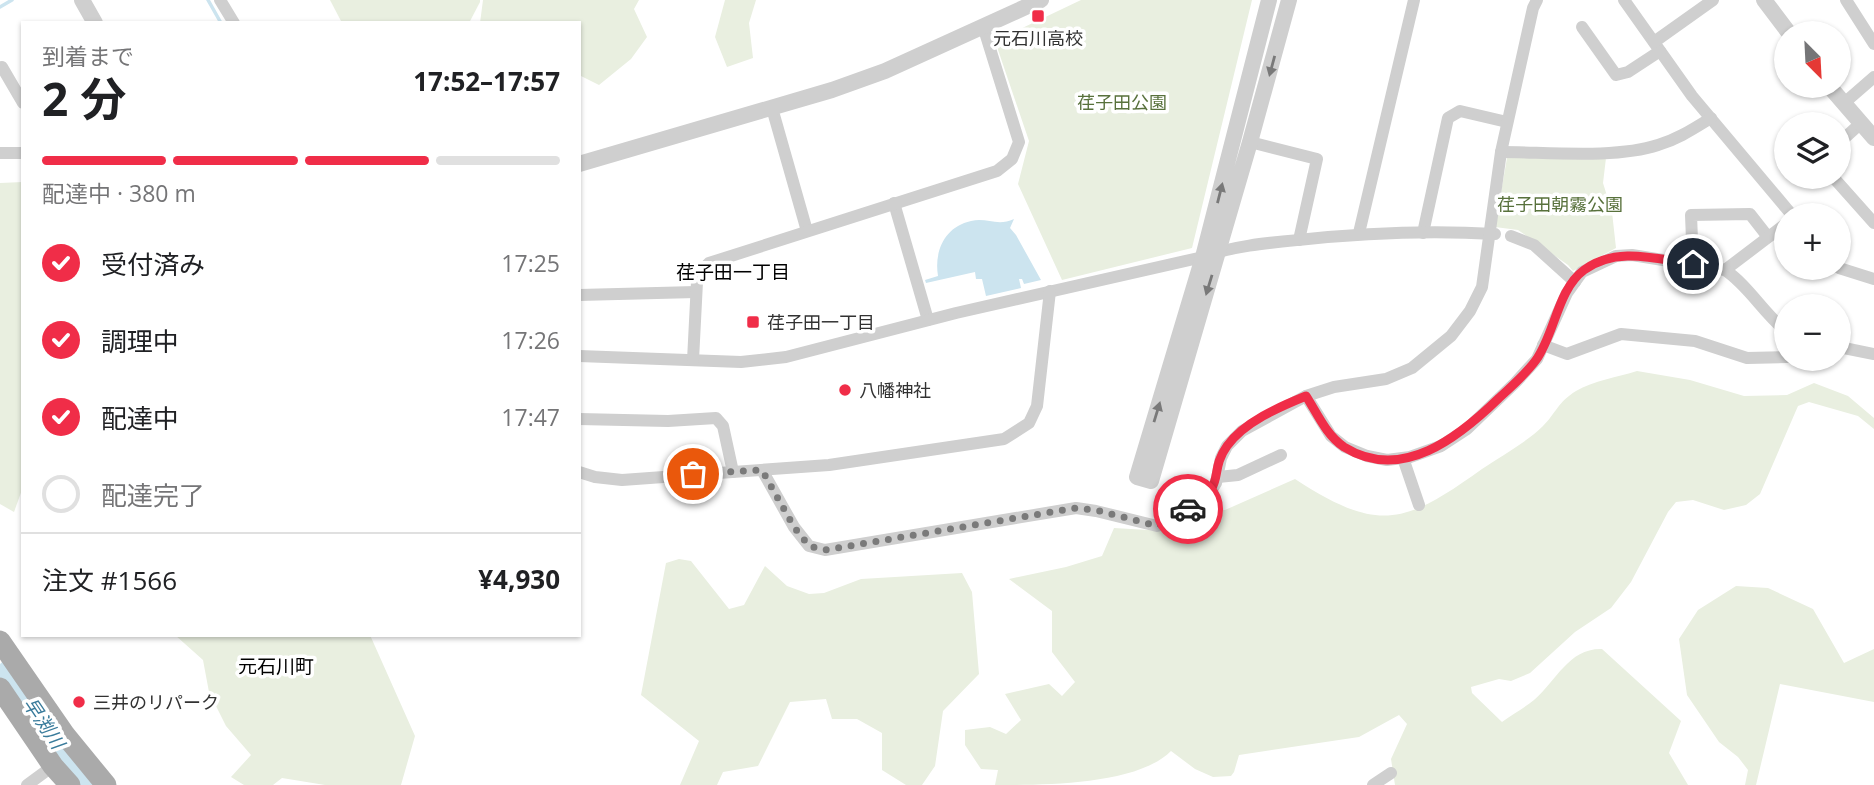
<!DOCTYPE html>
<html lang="ja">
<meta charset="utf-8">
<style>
:root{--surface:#fff;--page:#f2f2f2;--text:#202124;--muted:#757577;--line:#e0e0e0;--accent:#f02d48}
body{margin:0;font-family:"Open Sans","Noto Sans JP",sans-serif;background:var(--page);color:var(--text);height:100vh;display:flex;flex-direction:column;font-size:26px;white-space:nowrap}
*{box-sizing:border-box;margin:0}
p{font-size:23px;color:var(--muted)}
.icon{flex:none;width:38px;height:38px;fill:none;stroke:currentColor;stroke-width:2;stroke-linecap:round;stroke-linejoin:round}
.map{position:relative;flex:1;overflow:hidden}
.sheet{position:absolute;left:21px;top:21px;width:560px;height:616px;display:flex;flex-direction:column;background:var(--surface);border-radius:0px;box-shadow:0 2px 5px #0004}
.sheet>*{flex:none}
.needle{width:46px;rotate:156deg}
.controls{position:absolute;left:1774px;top:21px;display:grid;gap:14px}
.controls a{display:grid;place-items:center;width:77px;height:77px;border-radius:50%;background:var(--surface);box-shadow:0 2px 5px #0004;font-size:35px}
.pin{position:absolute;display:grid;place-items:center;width:60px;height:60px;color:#fff;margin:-30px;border:4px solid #fff;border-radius:50%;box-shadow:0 2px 7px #0007}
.courier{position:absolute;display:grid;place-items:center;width:70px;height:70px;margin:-35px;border:5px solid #f02d48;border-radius:50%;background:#fff;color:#222;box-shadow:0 2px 9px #0007}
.summary em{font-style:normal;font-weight:700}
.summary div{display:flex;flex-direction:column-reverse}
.summary{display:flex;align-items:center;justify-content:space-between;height:119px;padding:0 21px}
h1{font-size:46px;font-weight:700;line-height:52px}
.bar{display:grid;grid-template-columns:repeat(4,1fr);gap:10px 7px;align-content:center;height:84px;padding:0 21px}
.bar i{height:9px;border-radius:5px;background:var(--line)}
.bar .on{background:var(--accent)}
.bar p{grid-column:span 4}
.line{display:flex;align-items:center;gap:18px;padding:0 21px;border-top:2px solid var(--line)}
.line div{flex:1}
ol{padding:0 21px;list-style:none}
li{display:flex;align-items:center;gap:21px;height:77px}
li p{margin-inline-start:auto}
li .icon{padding:7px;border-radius:50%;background:var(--accent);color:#fff;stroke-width:4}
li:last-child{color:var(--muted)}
li i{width:38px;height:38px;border:4px solid var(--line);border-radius:50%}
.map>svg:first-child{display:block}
.green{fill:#e9efe0}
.water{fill:#cce4ef}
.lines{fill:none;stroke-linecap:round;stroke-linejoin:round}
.stream{stroke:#cce4ef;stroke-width:3.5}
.river{stroke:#cce4ef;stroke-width:21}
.minor{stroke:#cfcfcf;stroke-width:12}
.tertiary{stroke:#cfcfcf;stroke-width:16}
.primary{stroke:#aaa;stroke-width:21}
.oneway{fill:#797979}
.done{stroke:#7a7a7a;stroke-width:7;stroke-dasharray:0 12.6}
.route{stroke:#f02d48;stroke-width:9}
.poi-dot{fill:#f02d48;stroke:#fff;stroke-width:2.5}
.labels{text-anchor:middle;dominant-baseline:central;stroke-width:7;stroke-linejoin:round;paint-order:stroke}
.poi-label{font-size:18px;fill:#323232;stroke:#fff;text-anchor:start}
.park-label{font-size:18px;fill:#58713c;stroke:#fff}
.neighbourhood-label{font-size:19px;fill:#000;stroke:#fff}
.water-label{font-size:19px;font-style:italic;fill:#397b9b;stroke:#fff}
</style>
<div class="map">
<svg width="1874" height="785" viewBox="0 0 1874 785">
<rect width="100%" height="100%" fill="#fff"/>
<g class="green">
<polygon points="330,0 480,0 480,2 469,23 349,23 341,21"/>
<polygon points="483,0 639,0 634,9 647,37 631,59 599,85 579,75 579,23 480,23"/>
<polygon points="725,0 756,0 749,23 753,58 727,67 715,37"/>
<polygon points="1081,0 1252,0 1192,248 1062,280 1018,184 1029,141 995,41"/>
<polygon points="1507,158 1606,158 1603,183 1612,212 1616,248 1573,271 1568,265 1518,230 1495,227"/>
<polygon points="23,182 23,487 14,512 0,504 0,183"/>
<path d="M1637,371L1690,380L1744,396L1787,395L1814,383L1848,396L1874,418V429L1858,416L1809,402L1798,406L1760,494L1746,505L1724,510L1693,500L1676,502L1668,512L1631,582L1611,608L1575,632L1530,673L1511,681L1499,679L1471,687L1472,693L1502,722C1513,714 1524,708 1534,700C1557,680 1569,648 1602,649L1681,721L1669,753L1688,785H1395L1391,759L1407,724L1399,715L1359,737L1239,755L1234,772L1231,776L1213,777L1195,769L1171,751C1137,785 1045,785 995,785L998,770L981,769L965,745V730L990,727L1006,734L1021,720L1005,694L1049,684L1062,696L1075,682L1052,652V611L1009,579L1066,567L1102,556L1114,528L1165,531L1204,511L1225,510L1295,479C1378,533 1404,525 1482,469C1501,456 1527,442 1543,426C1556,413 1558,402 1576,391C1593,381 1618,377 1637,371Z"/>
<polygon points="679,559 691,561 729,609 744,605 765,566 787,586 809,594 824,593 861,579 962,573 972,592 979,674 943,711 935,766 922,785 906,785 882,770 882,733 857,719 832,719 826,699 790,702 758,766 723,772 717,785 680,785 699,741 641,695 666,563"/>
<polygon points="1736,586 1768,588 1813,609 1844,663 1874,649 1874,702 1780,684 1756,785 1745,785 1748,770 1738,757 1719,742 1687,695 1679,639 1698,610"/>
<polygon points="175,635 370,635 415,736 401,785 325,785 282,778 273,785 244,785 231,777 251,755 226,726 209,692 203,660"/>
</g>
<path class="water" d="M1014,219L1010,228L1016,235L1041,280L1024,284L1022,279H1019L1021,288L986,296L982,279H976L975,272L926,283L925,280L938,276C934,252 944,227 971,221C987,217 997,227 1014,219Z"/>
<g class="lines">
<g class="stream">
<polyline points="208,0 221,23"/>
<polyline points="0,7 12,0"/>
</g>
<polyline class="river" points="8,671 72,765 92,785"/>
<g class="minor">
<polyline points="220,0 234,23"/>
<polyline points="1624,0 1692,96 1792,215"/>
<polyline points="1846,0 1874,44"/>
<polyline points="1582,27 1616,75 1628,72 1660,51"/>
<polyline points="1654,42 1713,0"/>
<polyline points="0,68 2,67 23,103"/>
<polyline points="1843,104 1874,77"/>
<polyline points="772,108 807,231"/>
<polyline points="1250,142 1317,159 1299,240"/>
<polyline points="1839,143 1861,123"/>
<path d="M1501,152C1546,152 1616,159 1658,145C1678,139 1693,129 1711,118"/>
<polyline points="0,153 23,153"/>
<polyline points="1833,177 1874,223"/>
<polyline points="894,203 928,320"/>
<polyline points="1359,233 1414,0"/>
<polyline points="1423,233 1448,118 1460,111 1507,122"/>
<polyline points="1511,236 1534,245 1575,282"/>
<polyline points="1693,264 1691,215 1750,214 1768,237"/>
<polyline points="1839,268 1874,279"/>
<polyline points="1725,270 1787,223"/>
<polyline points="579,295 696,292"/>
<polyline points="1543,345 1567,354 1621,334 1695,341 1747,358 1787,357"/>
<polyline points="1839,347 1874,354"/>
<path d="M579,356L741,362L786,357L956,313L1203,257C1233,246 1266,243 1298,240C1363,233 1429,230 1495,234"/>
<polyline points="693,360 697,282 699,273 709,263 997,171 1012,159 1019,142 983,26"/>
<path d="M1306,396L1331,436L1345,447L1367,456L1387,460L1410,457L1441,446L1467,429L1515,383L1537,359L1567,293L1582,272L1616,256L1632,255L1725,270C1749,286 1764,314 1787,332"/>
<polyline points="579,419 668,421 716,418 723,426 733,472"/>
<polyline points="1403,458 1419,505"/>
<polyline points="762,470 794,527 809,546 825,550 1076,508 1096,511 1157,526 1206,499 1216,483 1221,458 1227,446 1242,431 1306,396 1334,387 1386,379 1412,368 1451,336 1470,311 1482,287 1501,152 1533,8 1537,0"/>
<polyline points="579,472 595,477 622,480 829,465 1004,439 1029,423 1037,406 1050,291"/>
<polyline points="1218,477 1238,475 1281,455"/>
<polyline points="27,785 53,766"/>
<polyline points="1373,785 1391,773"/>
</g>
<g class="tertiary">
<polyline points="82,0 95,23"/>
<polyline points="1269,0 1203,257 1137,477 1151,481 1250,142 1289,0"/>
<polyline points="1764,0 1789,33"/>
<polyline points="1829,86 1874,138"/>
<polyline points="579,164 832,90 885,71 1041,0"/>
</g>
<g class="primary">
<polyline points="0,641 65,735 106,785"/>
<polyline points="0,688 53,766 70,785"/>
</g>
</g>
<defs><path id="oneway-solid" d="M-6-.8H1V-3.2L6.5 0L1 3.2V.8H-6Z" transform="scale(1.75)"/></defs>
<g class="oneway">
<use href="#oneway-solid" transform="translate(1272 66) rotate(105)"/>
<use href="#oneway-solid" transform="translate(1220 193) rotate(-76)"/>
<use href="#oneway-solid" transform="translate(1209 285) rotate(107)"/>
<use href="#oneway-solid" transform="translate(1157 412) rotate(-73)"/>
</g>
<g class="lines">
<polyline class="done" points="693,474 762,470 794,527 809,546 825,550 1076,508 1096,510 1157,526 1188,509"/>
<path class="route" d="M1188,509C1229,485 1207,474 1227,446C1244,422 1279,407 1306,396C1317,413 1326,435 1344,447C1402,483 1459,437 1499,398C1512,386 1526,374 1536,360C1555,334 1557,290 1584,270C1617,246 1656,259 1693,264"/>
</g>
<g class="poi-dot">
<rect x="1031" y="9" width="14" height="14" rx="3.5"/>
<rect x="746" y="315" width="14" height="14" rx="3.5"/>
<circle cx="845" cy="390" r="7"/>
<circle cx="79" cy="702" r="7"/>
</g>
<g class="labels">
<g class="poi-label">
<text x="1038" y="38" text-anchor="middle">元石川高校</text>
<text x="767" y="322">荏子田一丁目</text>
<text x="859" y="390">八幡神社</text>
<text x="93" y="702">三井のリパーク</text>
</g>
<g class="park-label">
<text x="1122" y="102">荏子田公園</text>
<text x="1560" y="204">荏子田朝霧公園</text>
</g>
<g class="neighbourhood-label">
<text x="733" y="272">荏子田一丁目</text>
<text x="276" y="666">元石川町</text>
</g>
<g class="water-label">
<text transform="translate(44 723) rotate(56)">早渕川</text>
</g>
</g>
</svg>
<div class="controls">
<a><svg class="needle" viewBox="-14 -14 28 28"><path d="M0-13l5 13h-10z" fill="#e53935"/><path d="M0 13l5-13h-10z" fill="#757577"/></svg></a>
<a><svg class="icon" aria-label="layers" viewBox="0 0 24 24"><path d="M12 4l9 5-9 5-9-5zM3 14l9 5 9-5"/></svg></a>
<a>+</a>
<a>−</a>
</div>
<div class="pin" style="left:693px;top:474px;background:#ea580c"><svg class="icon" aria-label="bag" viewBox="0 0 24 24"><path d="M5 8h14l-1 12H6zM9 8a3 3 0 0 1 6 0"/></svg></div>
<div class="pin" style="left:1693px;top:264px;background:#1f2937"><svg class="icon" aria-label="home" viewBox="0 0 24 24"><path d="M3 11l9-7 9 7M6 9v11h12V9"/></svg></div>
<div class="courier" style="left:1188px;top:509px"><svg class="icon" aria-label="car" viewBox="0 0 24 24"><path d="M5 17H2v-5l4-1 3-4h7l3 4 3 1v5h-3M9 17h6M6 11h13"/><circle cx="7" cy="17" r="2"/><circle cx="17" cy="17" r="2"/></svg></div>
<section class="sheet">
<div class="summary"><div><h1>2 分</h1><p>到着まで</p></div><em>17:52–17:57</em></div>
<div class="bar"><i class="on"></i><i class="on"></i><i class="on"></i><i></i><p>配達中 · 380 m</p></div>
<ol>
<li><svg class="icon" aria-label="check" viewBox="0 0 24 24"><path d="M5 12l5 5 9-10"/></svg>受付済み<p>17:25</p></li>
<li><svg class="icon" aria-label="check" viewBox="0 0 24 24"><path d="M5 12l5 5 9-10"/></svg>調理中<p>17:26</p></li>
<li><svg class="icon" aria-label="check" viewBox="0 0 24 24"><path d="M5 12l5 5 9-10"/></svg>配達中<p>17:47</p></li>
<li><i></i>配達完了</li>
</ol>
<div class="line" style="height:91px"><div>注文 #1566</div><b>¥4,930</b></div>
</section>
</div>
